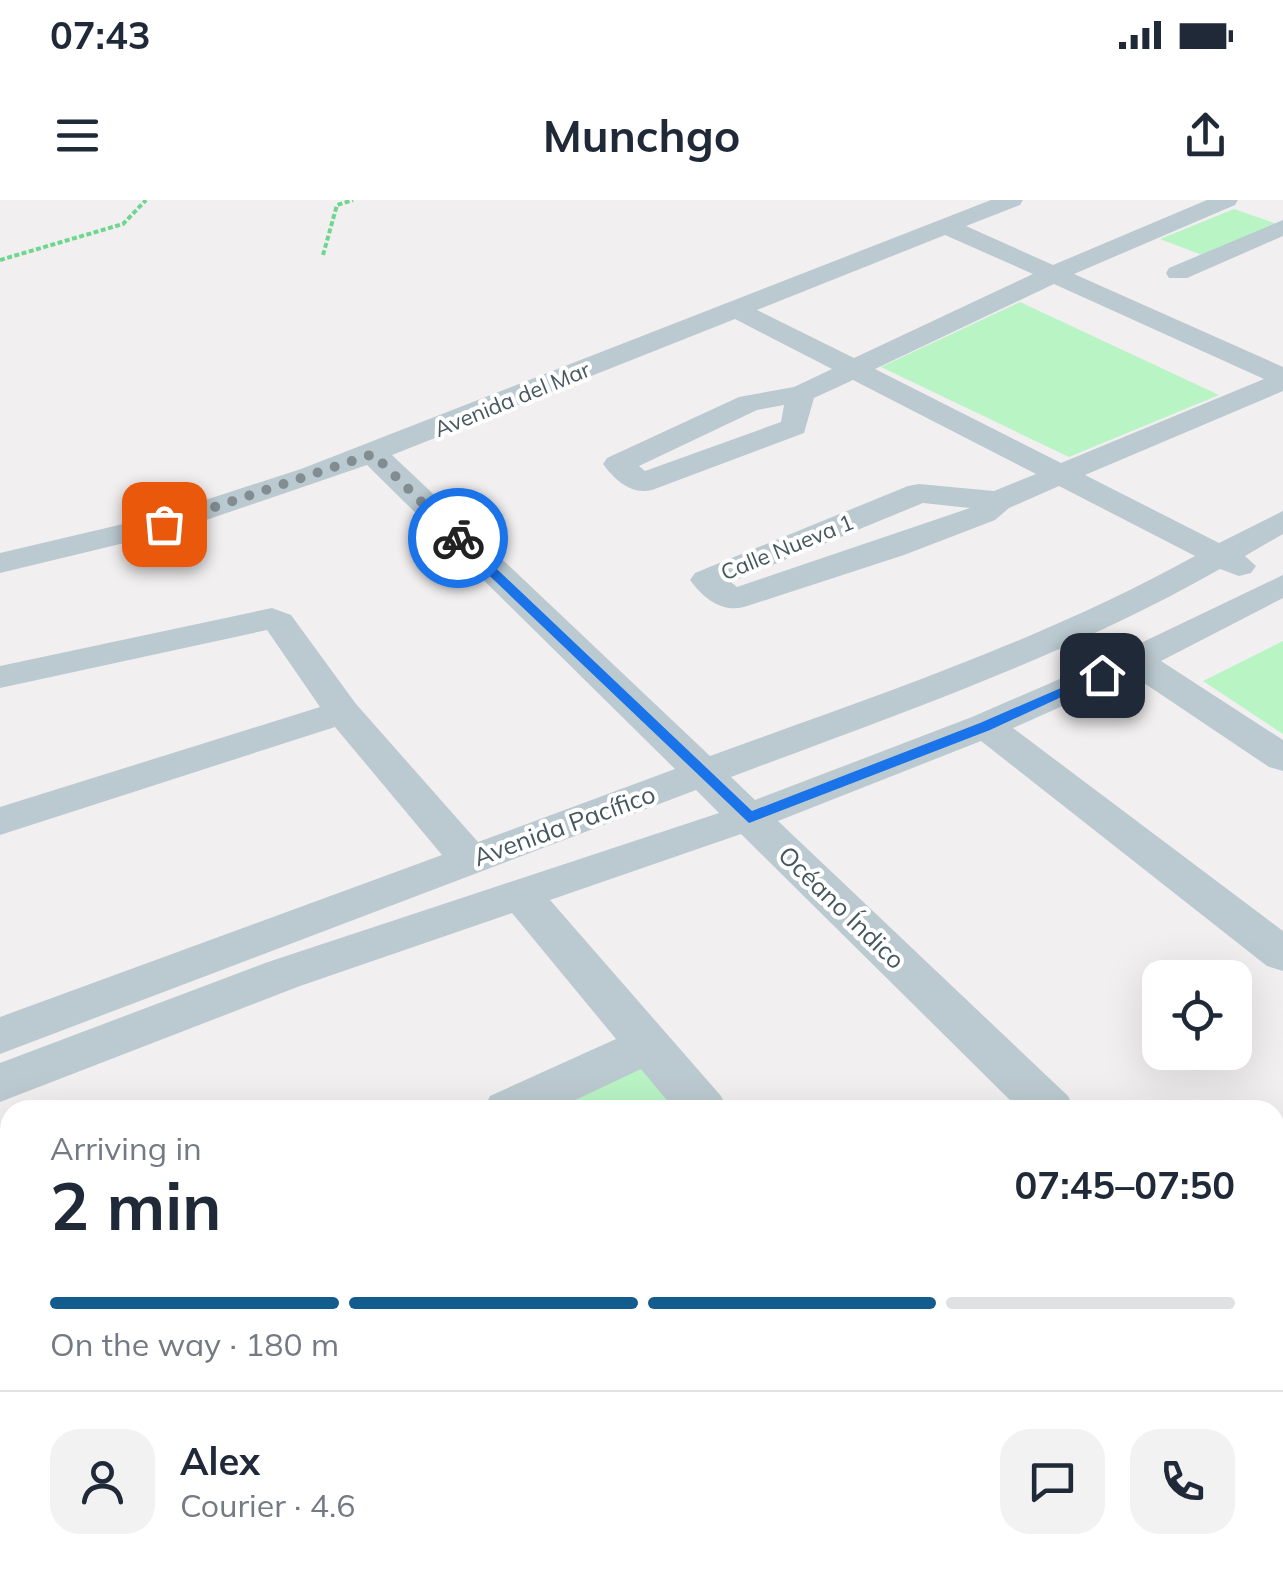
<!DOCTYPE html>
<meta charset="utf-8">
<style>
:root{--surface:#fff;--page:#f2f2f3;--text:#1f2937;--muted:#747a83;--line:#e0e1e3;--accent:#135c8e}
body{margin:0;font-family:Mulish,sans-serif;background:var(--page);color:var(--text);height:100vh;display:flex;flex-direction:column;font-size:38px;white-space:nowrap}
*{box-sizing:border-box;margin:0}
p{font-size:32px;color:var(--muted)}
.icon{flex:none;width:55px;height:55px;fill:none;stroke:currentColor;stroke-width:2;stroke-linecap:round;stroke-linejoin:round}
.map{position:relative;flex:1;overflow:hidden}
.panel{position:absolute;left:0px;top:900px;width:1285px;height:490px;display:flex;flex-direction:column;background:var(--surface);border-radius:30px 30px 0 0;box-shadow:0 10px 40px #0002}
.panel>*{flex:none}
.fabs{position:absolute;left:1142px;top:760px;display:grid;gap:20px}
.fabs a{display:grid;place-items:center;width:110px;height:110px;border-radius:20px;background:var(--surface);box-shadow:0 10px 40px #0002;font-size:50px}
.pin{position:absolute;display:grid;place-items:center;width:85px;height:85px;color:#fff;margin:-42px;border-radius:20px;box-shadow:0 5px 15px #0006}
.courier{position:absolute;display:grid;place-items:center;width:100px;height:100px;margin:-50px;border:8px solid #1a73e8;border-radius:50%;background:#fff;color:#222;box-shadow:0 2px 12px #0007}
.headline em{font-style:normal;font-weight:700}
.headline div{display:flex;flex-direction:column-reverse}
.headline{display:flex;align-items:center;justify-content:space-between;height:170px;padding:0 50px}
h1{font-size:65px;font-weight:700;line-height:75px}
.bar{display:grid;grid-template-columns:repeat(4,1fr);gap:15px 10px;align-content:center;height:120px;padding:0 50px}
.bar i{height:12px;border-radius:8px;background:var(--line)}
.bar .current{background:var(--accent)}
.bar p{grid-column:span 4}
.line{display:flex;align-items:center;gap:25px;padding:0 50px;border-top:2px solid var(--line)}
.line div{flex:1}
.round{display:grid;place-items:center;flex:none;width:105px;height:105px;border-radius:30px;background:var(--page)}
.status{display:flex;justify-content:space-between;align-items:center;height:70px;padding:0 50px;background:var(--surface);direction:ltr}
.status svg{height:28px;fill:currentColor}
header{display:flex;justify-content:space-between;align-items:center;height:130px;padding:0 50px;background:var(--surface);font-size:45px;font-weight:700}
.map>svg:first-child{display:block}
.green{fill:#b9f4c5}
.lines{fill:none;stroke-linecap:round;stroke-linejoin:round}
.path{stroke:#6dd78f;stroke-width:4;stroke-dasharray:5 2.5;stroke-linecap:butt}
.minor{fill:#bbcad0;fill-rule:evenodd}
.route{fill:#1a73e8}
.done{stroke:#828d92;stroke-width:10;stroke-dasharray:0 18}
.labels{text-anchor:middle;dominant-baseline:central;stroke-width:8;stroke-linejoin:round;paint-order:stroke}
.far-street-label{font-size:22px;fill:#45585f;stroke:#fff}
.street-label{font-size:25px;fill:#45585f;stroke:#fff}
</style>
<div class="status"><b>07:43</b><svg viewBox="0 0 49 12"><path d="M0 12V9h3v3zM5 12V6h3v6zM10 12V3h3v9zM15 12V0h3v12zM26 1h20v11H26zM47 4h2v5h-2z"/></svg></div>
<header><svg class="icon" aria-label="menu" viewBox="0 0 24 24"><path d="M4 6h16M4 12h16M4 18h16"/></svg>Munchgo<svg class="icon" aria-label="share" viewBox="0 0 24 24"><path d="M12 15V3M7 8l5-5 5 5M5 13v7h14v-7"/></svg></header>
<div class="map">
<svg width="1283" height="1390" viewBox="0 0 1283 1390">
<rect width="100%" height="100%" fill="#f2eff0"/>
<g class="green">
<polygon points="1234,9 1277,24 1202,55 1160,39"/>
<polygon points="1020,102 1219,195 1069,257 881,167"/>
<polygon points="1283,441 1283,534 1203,481"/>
<polygon points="638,861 678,910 542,910"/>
<polygon points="924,1380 1090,1380 1098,1390 910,1390"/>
</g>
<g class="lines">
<g class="path">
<polyline points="323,55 337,5 353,0"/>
<polyline points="0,60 123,24 146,0"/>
</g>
<g class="minor">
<path d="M991,0H1023L1020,5L966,26L1053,65L1207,0H1238L1235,5L1074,74L1283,167V191L1085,275L1219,343L1283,311V334L1245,356L1256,366L1251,373L1239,376L1220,369C1065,457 898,514 731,577L755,600L972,517L1122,452L1283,375V398L1161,461L1283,540V571L1269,567L1132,475L1013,528L1283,731V771L1267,766L981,541L778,621L1068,896L1075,910H1020L741,634L550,700L721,896L728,910H675L641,869L554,910H483L490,896L616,839L512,713L300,786L0,902V863L268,762L719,613L696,590L0,854V817L442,655L335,527L0,635V607L320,507L267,430L0,488V466L272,408L291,415L356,504L478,642L675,569L367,265L174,331L0,373V353L153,317L301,269ZM945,35L1033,74L854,158L757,110ZM1054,84L1264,179L1061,263L875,169ZM735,119L832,169L794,187L739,197L607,258L603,264C615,280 631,295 652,290L804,233L814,198L853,180L1036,274L994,291L919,284L908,286L695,373L690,380C703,398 722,413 744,407L904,355L995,320L1009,308L1059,286L1195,356C1041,441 875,496 710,556L392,255ZM784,205L781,222L645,271L639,266L757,210ZM923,303L970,308L737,387L731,382Z"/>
<polygon points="1283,20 1283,36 1187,78 1169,78 1166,73 1169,68"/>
<polygon points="1283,932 1283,977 1275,980 1275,935"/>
<polygon points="1275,1097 1283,1100 1283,1154 1275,1151"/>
<polygon points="10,1113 10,1165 0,1169 0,1117"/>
<polygon points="178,1380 253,1380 249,1390 174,1390"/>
<polygon points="822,1380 893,1380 889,1390 818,1390"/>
<polygon points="1085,1380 1152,1380 1156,1390 1089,1390"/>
</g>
</g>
<polygon class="route" points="453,336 462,336 752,611 980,523 1098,472 1109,475 990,530 749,623 453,341"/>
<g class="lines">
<polyline class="done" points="164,324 373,254 458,338"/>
</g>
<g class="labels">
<g class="far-street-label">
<text transform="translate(512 199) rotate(-22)">Avenida del Mar</text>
<text transform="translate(787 347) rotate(-22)">Calle Nueva 1</text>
</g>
<g class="street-label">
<text transform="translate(564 625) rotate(-20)">Avenida Pacífico</text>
<text transform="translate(842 707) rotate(44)">Océano Índico</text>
</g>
</g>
</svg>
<div class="fabs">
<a><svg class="icon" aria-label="locate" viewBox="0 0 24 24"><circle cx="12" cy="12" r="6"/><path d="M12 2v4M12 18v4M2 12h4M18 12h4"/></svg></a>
</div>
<div class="pin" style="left:164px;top:324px;background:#ea580c"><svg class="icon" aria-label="bag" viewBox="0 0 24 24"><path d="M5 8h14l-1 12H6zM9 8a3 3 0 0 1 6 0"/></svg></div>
<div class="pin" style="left:1102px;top:475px;background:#1f2937"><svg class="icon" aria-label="home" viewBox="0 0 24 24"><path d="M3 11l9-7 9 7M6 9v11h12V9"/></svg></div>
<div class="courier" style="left:458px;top:338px"><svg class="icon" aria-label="bike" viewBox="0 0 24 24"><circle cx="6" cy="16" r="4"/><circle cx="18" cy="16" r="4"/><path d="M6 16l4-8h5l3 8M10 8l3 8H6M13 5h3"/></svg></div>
<section class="panel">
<div class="headline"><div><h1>2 min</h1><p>Arriving in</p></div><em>07:45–07:50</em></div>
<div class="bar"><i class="current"></i><i class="current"></i><i class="current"></i><i></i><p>On the way · 180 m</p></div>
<div class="line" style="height:180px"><a class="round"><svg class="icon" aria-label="person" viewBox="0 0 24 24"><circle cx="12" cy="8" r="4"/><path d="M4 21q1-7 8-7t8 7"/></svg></a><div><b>Alex</b><p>Courier · 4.6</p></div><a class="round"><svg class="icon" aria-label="chat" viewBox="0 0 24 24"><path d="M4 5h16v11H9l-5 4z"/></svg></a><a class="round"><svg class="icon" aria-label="phone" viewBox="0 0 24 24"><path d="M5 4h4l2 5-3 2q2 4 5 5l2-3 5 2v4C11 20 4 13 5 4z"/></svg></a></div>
</section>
</div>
